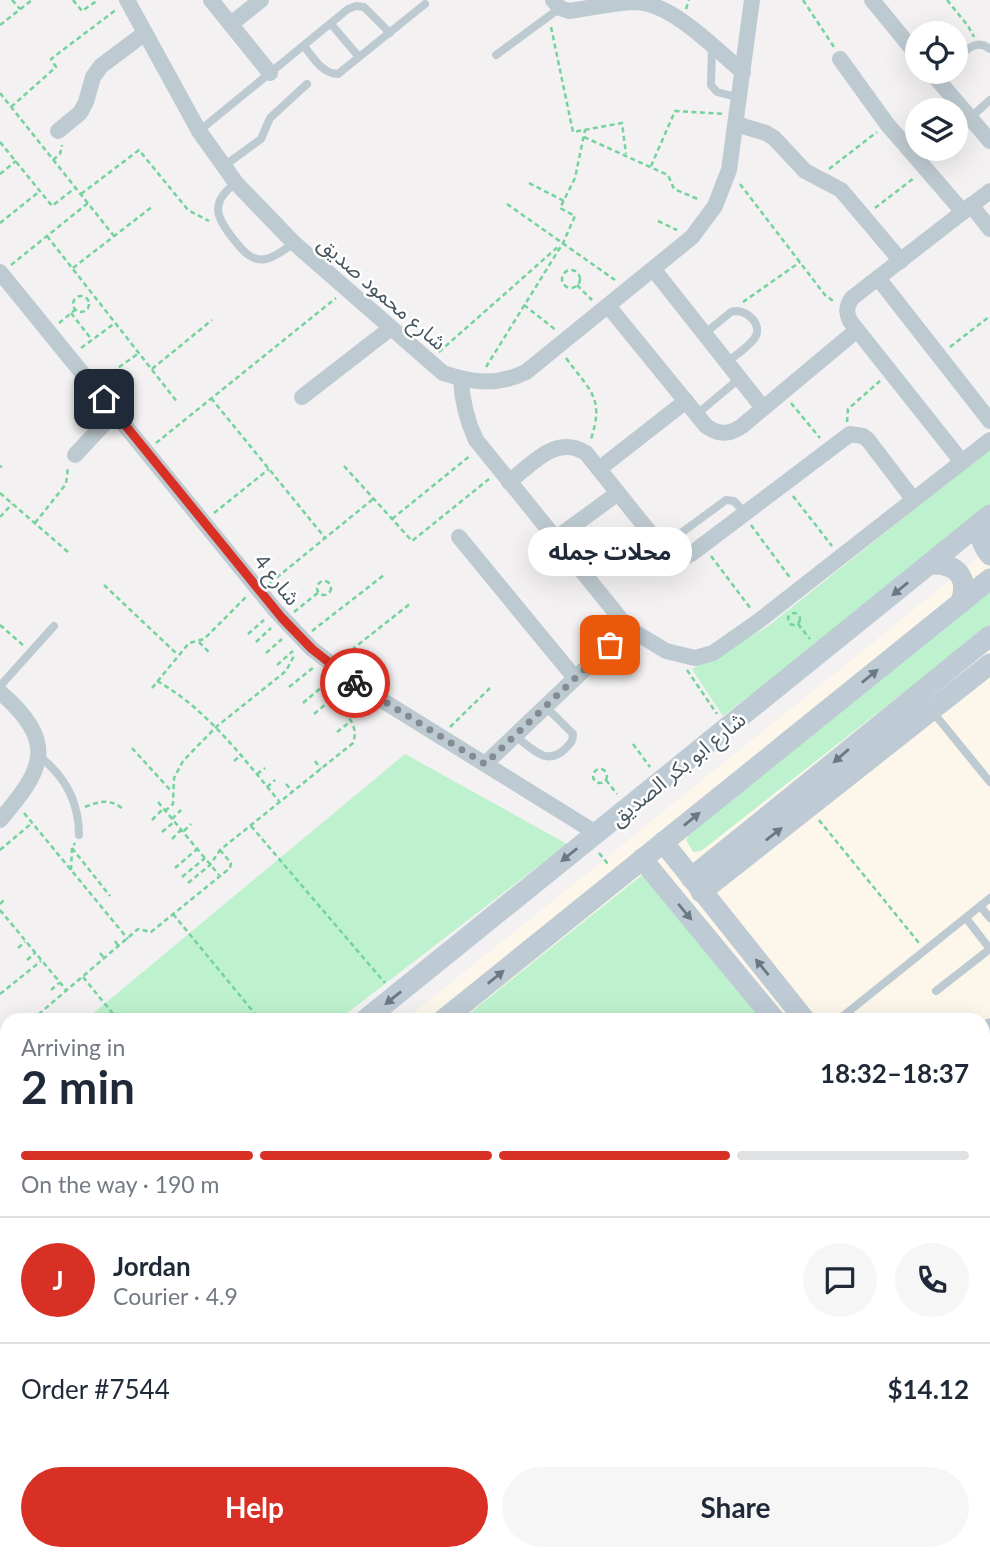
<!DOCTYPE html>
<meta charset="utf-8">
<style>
:root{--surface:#fff;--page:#f6f6f7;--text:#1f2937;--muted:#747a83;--line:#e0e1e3;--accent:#d93025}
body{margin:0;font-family:Lato,"Noto Sans Arabic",sans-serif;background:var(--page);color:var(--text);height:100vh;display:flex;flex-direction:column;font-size:26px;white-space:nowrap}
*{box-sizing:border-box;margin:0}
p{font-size:23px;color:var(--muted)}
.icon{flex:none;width:38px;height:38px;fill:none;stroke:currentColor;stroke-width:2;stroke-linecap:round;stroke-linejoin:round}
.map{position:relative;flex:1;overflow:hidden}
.drawer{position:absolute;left:0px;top:1013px;width:990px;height:548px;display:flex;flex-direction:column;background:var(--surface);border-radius:21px 21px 0 0;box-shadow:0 7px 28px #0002}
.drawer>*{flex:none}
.fabs{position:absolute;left:905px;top:21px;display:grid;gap:14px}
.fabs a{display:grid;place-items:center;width:63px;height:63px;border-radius:50%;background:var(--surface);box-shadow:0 7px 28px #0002;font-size:35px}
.pin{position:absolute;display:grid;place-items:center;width:60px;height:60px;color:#fff;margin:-30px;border-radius:14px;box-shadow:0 4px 10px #0006}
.courier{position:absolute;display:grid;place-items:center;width:70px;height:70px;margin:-35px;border:5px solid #d93025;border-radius:50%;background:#fff;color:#222;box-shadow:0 2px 9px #0007}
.bubble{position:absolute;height:49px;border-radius:24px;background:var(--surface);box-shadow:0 7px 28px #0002;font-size:23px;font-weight:700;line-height:49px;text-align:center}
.head em{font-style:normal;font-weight:700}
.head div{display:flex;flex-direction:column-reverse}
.head{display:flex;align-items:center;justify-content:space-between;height:119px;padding:0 21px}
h1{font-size:46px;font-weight:700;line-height:52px}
.bar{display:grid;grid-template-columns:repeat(4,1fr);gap:10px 7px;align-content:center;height:84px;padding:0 21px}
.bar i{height:9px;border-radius:5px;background:var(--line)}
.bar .on{background:var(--accent)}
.bar p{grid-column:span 4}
.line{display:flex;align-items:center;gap:18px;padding:0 21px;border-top:2px solid var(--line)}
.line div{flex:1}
.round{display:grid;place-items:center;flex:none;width:74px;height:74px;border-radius:37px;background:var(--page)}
.primary-button{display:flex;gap:14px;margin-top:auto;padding:14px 21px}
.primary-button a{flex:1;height:80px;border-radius:42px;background:var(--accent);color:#fff;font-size:28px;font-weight:700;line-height:80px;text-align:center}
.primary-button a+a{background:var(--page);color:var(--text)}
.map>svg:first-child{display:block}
.commercial{fill:#fdf7eb}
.green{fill:#bef2ce}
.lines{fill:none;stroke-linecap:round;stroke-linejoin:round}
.path{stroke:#74d39d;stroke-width:2.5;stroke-dasharray:5 3.5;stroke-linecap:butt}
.lane{stroke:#becad1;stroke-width:8}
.street{stroke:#becad1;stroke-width:16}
.secondary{stroke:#becbd5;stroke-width:21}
.oneway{fill:#6b7983}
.done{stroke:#838c93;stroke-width:7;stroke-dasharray:0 12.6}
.route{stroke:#d93025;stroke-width:9}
.labels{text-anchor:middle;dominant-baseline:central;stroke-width:5;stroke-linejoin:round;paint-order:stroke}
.street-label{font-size:21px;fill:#475660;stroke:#fff}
</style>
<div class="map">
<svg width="990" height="1560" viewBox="0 0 990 1560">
<rect width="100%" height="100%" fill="#f3f1f1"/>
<polygon class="commercial" points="990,548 990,1560 0,1560 0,1348 7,1342 7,1554 984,1554 984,1020 405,1020"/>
<g class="green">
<polygon points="990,449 990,505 919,564 723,716 692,669 767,627"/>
<polygon points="990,587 990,625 701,851 693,852 686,840 693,828"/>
<polygon points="405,754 567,844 338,1020 85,1020"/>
<polygon points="642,875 767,1020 461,1020"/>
<polygon points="7,1085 7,1275 0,1281 0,1091"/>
<polygon points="7,1386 7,1513 6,1514 0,1508 0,1391"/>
</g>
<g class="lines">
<g class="path">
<polyline points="12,0 20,9"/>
<polyline points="73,0 82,11 98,0"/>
<polyline points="803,0 834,47"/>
<polyline points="947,0 968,26 974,37"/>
<polyline points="686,9 689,0"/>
<polyline points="0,25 32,0"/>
<polyline points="551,27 573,132 622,123 626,154"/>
<polyline points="0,93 114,236"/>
<polyline points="11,107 56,67 51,59 117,9"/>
<polyline points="584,137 668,175 674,189 700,200"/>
<polyline points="0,142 52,206 75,188"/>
<polyline points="53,160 60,154 62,145"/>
<polyline points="651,166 675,111 724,114"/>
<polyline points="829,169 877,132"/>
<polyline points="0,174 16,161"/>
<polyline points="529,183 564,201"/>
<polyline points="740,184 825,295 833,301"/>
<polyline points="81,194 139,150 188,210 209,221"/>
<polyline points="507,204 615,280"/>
<polyline points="875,208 914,178"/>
<polyline points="658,221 677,230"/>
<polyline points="0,223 40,191"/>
<polyline points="47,236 178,403"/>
<polyline points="11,265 88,203"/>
<polyline points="73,268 153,206"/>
<circle cx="571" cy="279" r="9"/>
<polyline points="577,285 592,300"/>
<circle cx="81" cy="304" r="8"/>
<polyline points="743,302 800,262"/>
<polyline points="524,305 557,331"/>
<polyline points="71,313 92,340"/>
<polyline points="59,323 75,310"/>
<polyline points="950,347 990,316"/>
<polyline points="81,348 115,323"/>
<polyline points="439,352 560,245"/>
<path d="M566,358C589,390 605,397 591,439"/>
<polyline points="486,367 563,243 575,216 560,208 575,178 585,130"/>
<polyline points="152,369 212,320"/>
<polyline points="105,377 139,353"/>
<polyline points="211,398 326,539"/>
<polyline points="791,403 820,438"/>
<polyline points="847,422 848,409 880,381"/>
<polyline points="156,443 336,298"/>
<polyline points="344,466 412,541 489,479"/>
<polyline points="0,467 2,466"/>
<polyline points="0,493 68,552"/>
<polyline points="793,496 832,546"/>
<polyline points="214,513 269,469"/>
<polyline points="0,517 12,504"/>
<polyline points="392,519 471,455"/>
<polyline points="35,523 66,484 68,467"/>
<polyline points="751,525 791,579"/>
<polyline points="711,556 751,609"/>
<circle cx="324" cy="588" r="7"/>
<polyline points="270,583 373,499"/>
<polyline points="104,585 178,655"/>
<polyline points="294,612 319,592"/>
<circle cx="794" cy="619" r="6"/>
<polyline points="798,624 810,639"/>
<polyline points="0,625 24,646"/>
<polyline points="312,631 384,575"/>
<polyline points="248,634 264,620"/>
<polyline points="199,642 209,652"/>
<polyline points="256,642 271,628"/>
<polyline points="266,653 282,639"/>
<polyline points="345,655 411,603"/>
<polyline points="277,665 293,651"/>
<polyline points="687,670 717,714"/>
<path d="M157,681C207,709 243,758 279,801"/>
<polyline points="289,687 314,667"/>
<polyline points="152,688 189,643 204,639 246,597"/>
<polyline points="303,703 324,685"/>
<polyline points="314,714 332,699"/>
<polyline points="450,727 490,688"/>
<polyline points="337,732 351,721"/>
<polyline points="633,744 650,767"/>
<polyline points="132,748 172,792"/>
<polyline points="234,761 240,756"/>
<polyline points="315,761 321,769"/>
<circle cx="600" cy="776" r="7"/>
<polyline points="257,774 265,768"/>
<polyline points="606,780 617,794"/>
<polyline points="286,784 293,792"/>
<polyline points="267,787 275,780"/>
<polyline points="158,802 219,875"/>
<path d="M85,807C100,801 111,798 124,810"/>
<polyline points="165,811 173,804 174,778 183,761 216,727 286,671 295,654"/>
<polyline points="24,813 128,939"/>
<polyline points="172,819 181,810"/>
<polyline points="152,820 163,809"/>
<polyline points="819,820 919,943"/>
<polyline points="251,826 385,983"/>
<polyline points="184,831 191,824"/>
<polyline points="162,832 174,822"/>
<polyline points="172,839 181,830"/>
<polyline points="72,848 110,896"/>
<polyline points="0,850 32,823"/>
<polyline points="599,853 608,864"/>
<polyline points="175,868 197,849"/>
<polyline points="71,870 72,848 75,843"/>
<polyline points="182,877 205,858"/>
<path d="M188,883L210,865L220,850L353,743C363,715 326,706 325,677"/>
<polyline points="0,904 4,900"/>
<polyline points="0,910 67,991"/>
<polyline points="173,914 260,1020"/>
<polyline points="115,941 119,947"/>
<polyline points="18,948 25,942"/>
<polyline points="100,953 105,959"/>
<polyline points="27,960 35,953"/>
<polyline points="83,977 118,1020"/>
<polyline points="51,990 59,983"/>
<polyline points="0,994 41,961"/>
<polyline points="32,1020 138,929 151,932 230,868 231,863 220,850"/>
<polyline points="0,1046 7,1041"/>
<polyline points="0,1054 7,1062"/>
<polyline points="0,1236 7,1245"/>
<polyline points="0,1399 7,1408"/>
</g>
<g class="lane">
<polyline points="331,24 359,57"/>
<path d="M304,46C313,57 322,74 338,74L425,4"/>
<polyline points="712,46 711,85 717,92 740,98"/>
<polyline points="496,55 560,8"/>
<path d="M956,60C966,50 976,38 990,49"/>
<polyline points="970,118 990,100"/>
<polyline points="199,131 348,9 356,6 364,7 390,33"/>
<polyline points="224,166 261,139 270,118 307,84"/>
<path d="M236,183C208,203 217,219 235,241C243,251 252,262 266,259C276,257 286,248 294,243"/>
<path d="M704,334L731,312C745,307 765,325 754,339C747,348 736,355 727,362"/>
<polyline points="697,414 740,378"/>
<polyline points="662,547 726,500 734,501 745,513"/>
<polyline points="0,686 54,626"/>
<polyline points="932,711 990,782"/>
<path d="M515,736C532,748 546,767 565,749C571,743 573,741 573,734L545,706"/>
<path d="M39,756C65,776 79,803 79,835"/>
<polyline points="980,906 990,918"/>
<polyline points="966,918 990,949"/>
<polyline points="936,991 990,949"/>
<polyline points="838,1020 990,898"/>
<polyline points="0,1534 7,1542"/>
<polyline points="18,1554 23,1560"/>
<polyline points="58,1554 63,1560"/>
</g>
<g class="street">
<path d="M127,0L199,131L236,183L294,243L443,373C473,383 497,386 526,372L692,237L715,206L729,170L752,0"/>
<polyline points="211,0 270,73"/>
<path d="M553,0L560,8L569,11C590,8 613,3 634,2C672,2 715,49 743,72"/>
<polyline points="872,0 917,55"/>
<polyline points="231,24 261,0"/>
<polyline points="840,59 887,124 963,212"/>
<polyline points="931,72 990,141"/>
<polyline points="736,124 766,133 774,138 805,171 841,190 901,261"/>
<polyline points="58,131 80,113 86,102 93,77 101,66 145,33"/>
<polyline points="971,205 990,229"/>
<polyline points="654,270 763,408"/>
<polyline points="0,272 275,610 312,649 364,689 596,833"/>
<polyline points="878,278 990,421"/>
<path d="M609,307L706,426C719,435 729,435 742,426L857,330"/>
<path d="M461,379C462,401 466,419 476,440L628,628L666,651L695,658L713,653L760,620L990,440"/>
<polyline points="302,397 391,328"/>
<polyline points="75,455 115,412"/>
<path d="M962,462L850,321C846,312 846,307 852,298L990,191"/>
<polyline points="599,469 686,401"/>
<path d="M509,482C532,464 556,434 586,453L667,554C677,559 682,559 691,554L850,434L863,436L868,440L913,499"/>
<polyline points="459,537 575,678"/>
<polyline points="555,539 618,493"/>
<path d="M0,692C57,742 45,768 0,820"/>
<polyline points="485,764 628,628"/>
<polyline points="984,1193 990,1188"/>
<polyline points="984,1331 990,1338"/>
</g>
<g class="secondary">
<path d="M982,521C979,535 981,543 990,555"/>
<path d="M931,564C958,563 969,578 961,603"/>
<polyline points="663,842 805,1020"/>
<polyline points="642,859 775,1020"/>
<polyline points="691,878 990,636"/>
<polyline points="701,892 990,664"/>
<polyline points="365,1020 990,515"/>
<polyline points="443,1020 990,579"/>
<polyline points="984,1034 990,1029"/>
<polyline points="984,1057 990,1052"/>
<polyline points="0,1315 7,1309"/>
<polyline points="0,1380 7,1374"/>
<polyline points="984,1409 990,1404"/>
<polyline points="984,1434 990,1429"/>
</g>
</g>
<defs><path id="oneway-solid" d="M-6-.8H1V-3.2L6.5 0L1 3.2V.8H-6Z" transform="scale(1.75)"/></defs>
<g class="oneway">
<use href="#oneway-solid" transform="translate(900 589) rotate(141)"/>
<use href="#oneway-solid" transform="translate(870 676) rotate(-39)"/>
<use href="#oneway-solid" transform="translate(841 756) rotate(139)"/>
<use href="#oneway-solid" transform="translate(692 819) rotate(-39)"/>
<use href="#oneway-solid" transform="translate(774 834) rotate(-38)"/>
<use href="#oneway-solid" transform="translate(569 855) rotate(141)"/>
<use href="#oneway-solid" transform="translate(685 912) rotate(50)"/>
<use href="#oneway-solid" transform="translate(762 967) rotate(-129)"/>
<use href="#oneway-solid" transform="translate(496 977) rotate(-39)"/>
<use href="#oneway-solid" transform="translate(393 998) rotate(141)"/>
</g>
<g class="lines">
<polyline class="done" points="355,683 485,764 610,645"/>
<polyline class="route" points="104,399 282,618 312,649 355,683"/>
</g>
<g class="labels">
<g class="street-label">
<text transform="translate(383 292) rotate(41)">شارع محمود صديق</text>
<text transform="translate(278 579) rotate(51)">شارع 4</text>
<text transform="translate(677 768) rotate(-39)">شارع ابو بكر الصديق</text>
</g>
</g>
</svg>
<div class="fabs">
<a><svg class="icon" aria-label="locate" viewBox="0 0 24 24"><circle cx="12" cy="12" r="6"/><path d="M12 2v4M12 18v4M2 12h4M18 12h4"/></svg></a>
<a><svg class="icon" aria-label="layers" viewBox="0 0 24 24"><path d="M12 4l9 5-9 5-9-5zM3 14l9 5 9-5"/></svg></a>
</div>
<div class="pin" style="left:610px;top:645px;background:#ea580c"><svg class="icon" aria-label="bag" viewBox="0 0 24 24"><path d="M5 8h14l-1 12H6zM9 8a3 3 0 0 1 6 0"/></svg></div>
<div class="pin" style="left:104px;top:399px;background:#1f2937"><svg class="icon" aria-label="home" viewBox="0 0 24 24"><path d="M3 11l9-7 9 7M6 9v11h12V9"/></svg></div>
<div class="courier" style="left:355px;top:683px"><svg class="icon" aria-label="bike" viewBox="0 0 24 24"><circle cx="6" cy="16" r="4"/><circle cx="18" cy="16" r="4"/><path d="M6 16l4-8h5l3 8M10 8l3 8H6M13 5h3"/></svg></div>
<div class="bubble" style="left:528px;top:527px;width:164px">محلات جمله</div>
<section class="drawer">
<div class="head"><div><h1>2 min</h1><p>Arriving in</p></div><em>18:32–18:37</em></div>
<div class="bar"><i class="on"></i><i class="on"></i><i class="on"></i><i></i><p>On the way · 190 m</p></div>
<div class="line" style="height:126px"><b class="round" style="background:var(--accent);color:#fff">J</b><div><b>Jordan</b><p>Courier · 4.9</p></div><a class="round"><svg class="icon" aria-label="chat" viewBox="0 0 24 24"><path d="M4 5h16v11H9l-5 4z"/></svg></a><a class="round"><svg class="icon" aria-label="phone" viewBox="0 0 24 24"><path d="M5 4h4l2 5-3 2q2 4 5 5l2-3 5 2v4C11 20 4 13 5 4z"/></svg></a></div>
<div class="line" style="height:91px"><div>Order #7544</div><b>$14.12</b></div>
<div class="primary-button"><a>Help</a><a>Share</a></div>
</section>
</div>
